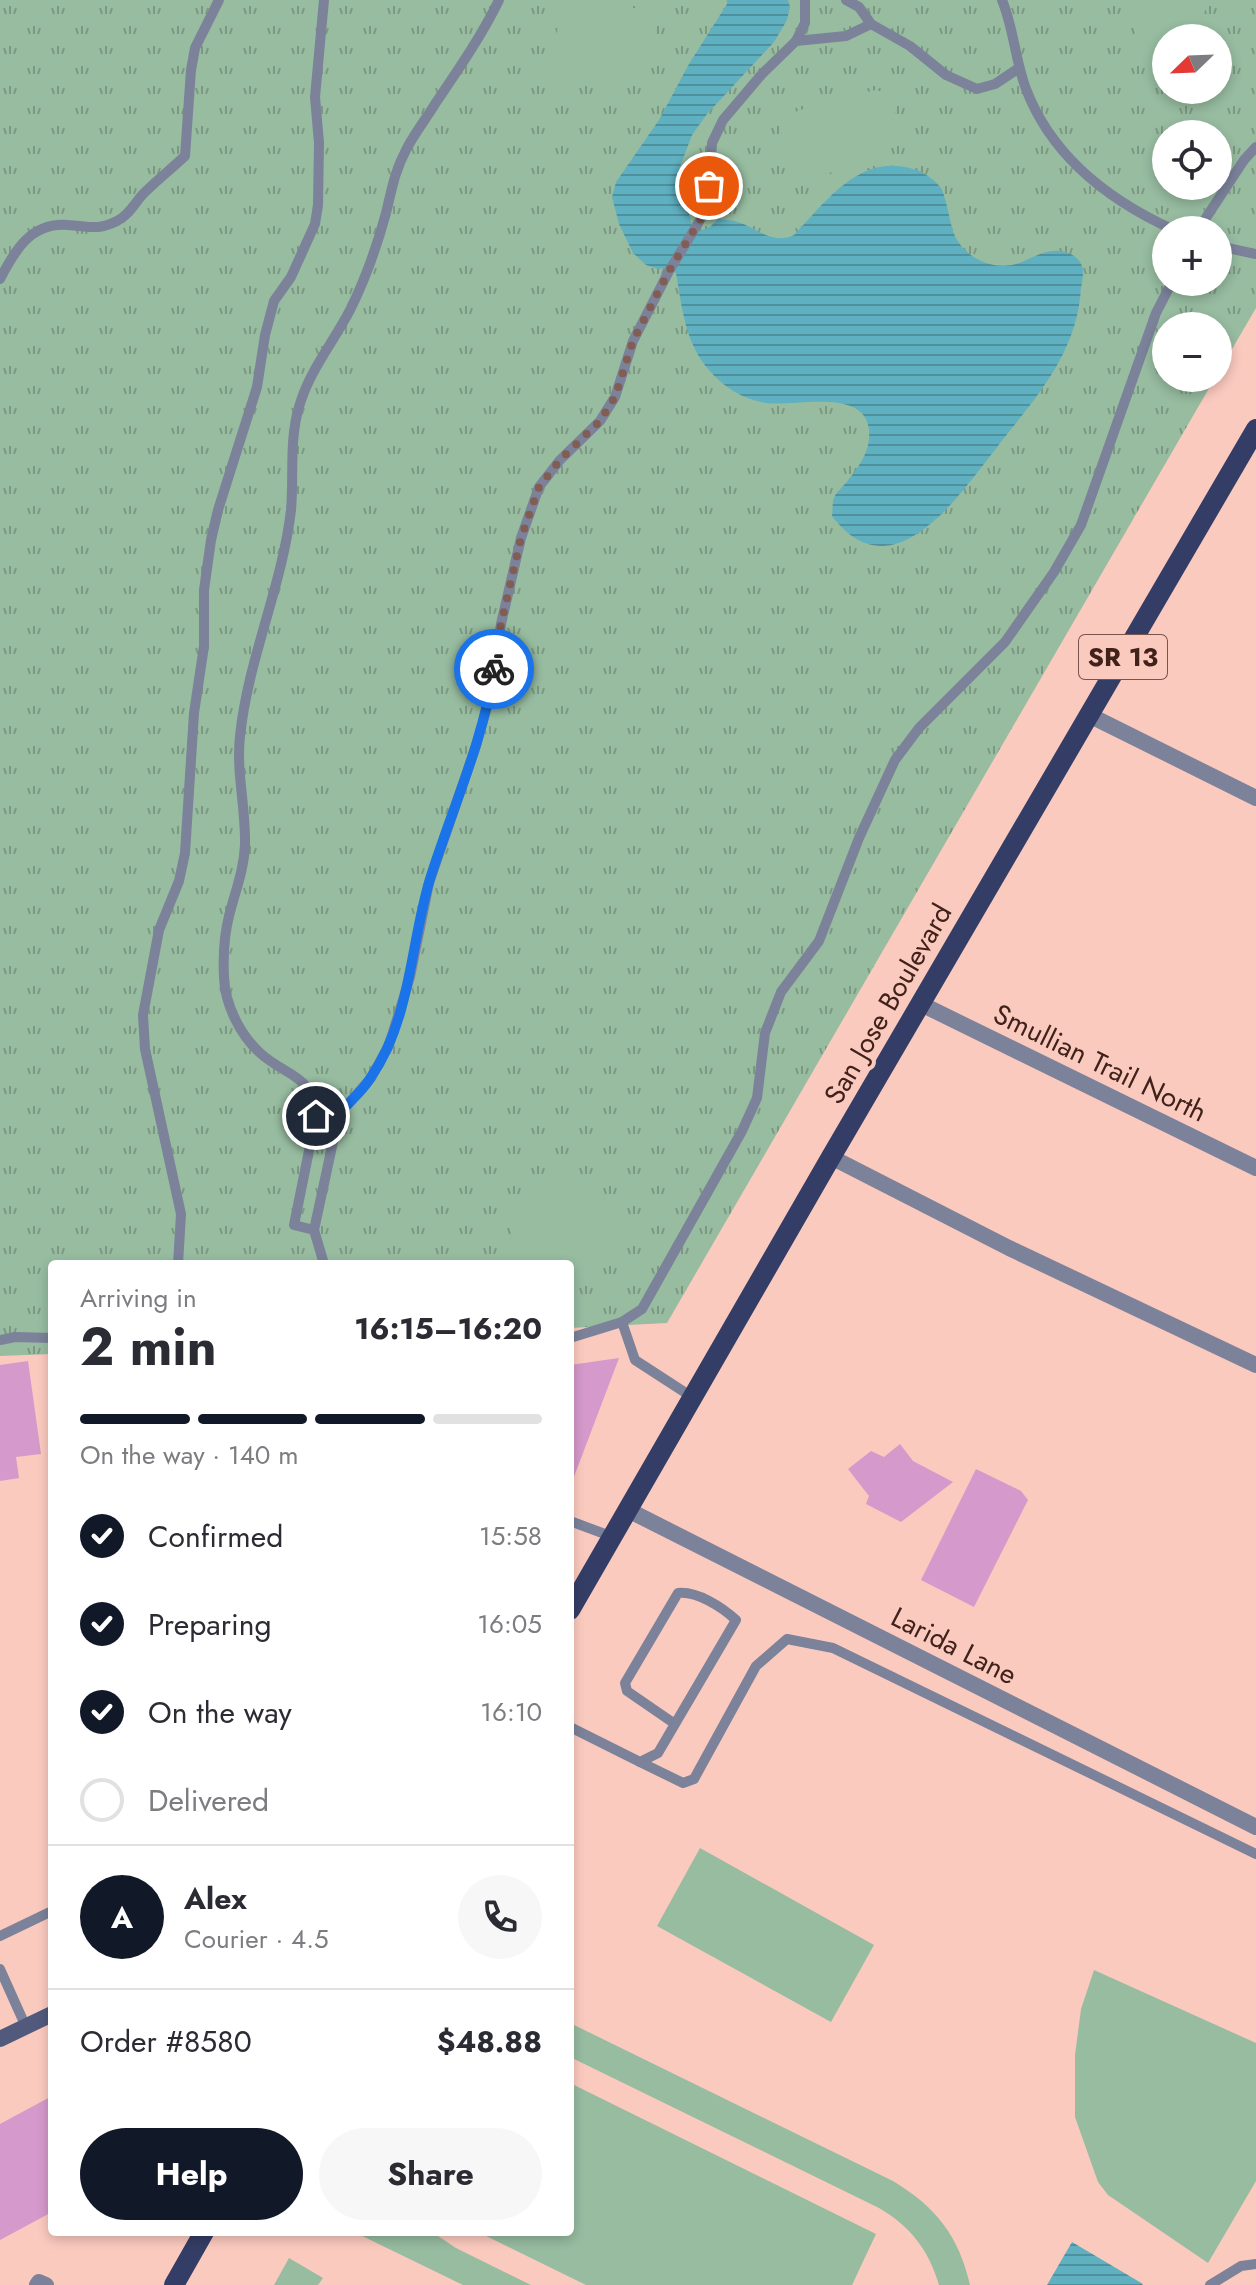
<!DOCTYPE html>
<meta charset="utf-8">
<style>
:root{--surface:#fff;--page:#f7f7f7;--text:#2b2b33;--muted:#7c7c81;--line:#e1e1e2;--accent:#111827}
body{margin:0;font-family:Jost,sans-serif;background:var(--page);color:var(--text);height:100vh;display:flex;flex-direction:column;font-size:30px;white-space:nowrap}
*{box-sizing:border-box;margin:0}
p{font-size:26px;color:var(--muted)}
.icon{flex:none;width:44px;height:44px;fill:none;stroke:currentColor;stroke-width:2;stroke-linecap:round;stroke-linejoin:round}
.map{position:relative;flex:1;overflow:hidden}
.drawer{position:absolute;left:48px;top:1260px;width:526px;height:976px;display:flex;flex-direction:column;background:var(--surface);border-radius:8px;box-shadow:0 4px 12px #0003}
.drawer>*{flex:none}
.needle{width:52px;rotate:247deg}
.fabs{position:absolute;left:1152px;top:24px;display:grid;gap:16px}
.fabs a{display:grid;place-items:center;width:80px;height:80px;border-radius:50%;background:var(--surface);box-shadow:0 4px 12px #0003;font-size:40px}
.pin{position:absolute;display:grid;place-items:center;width:68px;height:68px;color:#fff;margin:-34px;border:4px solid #fff;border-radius:50%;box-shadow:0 2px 8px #0007}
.courier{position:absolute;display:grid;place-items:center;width:80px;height:80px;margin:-40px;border:6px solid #1a73e8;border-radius:50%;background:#fff;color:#222;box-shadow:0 2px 10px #0007}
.headline em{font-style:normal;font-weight:700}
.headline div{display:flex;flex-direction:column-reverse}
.headline{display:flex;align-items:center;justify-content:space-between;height:136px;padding:0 32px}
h1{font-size:52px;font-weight:700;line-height:60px}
.bar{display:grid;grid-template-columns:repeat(4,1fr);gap:12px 8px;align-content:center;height:96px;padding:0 32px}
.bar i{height:10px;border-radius:6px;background:var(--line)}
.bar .active{background:var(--accent)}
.bar p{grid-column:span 4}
.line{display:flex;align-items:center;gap:20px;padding:0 32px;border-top:2px solid var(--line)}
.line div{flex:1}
.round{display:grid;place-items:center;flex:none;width:84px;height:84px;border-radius:42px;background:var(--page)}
ol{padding:0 32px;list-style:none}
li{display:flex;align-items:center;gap:24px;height:88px}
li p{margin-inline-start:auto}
li .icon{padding:8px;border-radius:50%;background:var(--accent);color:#fff;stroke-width:4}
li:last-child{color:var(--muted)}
li i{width:44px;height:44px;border:4px solid var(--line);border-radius:50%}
.action{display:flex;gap:16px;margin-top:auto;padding:16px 32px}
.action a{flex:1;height:92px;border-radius:48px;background:var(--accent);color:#fff;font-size:32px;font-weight:700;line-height:92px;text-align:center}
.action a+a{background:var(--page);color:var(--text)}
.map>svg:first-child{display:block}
.grass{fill:url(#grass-tufts);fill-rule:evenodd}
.pitch{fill:#97bca0}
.water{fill:url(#water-rules)}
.building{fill:#d599cb}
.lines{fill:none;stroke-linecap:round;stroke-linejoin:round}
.lane{stroke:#7b829a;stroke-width:10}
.street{stroke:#7b829a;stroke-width:16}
.secondary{stroke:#515a7c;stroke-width:16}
.primary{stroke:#343d65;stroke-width:20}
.done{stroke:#815d54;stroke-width:8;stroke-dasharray:0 14.4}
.route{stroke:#1a73e8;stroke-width:10}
.labels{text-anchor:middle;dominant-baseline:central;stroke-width:8;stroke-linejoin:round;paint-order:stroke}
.shield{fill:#fbcabf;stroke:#78544c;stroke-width:2}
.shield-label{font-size:26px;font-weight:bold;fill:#40221b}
.street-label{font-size:28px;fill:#40221b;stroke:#fbcabf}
</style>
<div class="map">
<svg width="1256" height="2285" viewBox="0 0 1256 2285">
<defs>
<pattern id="grass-tufts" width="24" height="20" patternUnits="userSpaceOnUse" patternTransform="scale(2)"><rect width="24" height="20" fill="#97bca0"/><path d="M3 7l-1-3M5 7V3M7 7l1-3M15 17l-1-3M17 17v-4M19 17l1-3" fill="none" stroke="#7d9882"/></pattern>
<pattern id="water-rules" width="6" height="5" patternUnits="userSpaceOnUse" patternTransform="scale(2)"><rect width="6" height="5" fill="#5fb0c1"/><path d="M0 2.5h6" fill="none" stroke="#508f9c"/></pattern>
</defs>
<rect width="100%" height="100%" fill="#fbcabf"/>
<path class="grass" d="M0,0H1256V308L1218,373V326H1166V378H1215L667,1323L570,1328V1264H52V1354L0,1356ZM1166,38H1218V90H1166ZM1166,134H1218V186H1166ZM1166,230H1218V282H1166Z"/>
<g class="pitch">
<path d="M593,0L615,8H641L651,17L655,33L651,47L642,57L625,84L609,87L584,80L558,79C551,69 552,59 554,48C560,21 558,1 593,0Z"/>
<path d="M1126,0H1211L1190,38H1166V55C1144,54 1125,20 1126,0Z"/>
<path d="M876,90L888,94L895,102C896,123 884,143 866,155C858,161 847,163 838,168C827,174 822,181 810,181C791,167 783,153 781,129L795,112L811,106L848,103L867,92Z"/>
<path d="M567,1179C576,1183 580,1189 587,1193C593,1196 600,1196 605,1199C634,1218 617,1251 591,1261C582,1265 576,1261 567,1261C560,1261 555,1263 549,1264C537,1266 523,1264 511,1264L507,1255L512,1234V1208L515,1203L553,1181Z"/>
<polygon points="700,1848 874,1945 831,2022 657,1926"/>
<polygon points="1094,1970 1256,2043 1256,2181 1208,2263 1108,2195 1098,2182 1075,2117 1075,2055 1081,2009"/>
<path d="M570,2023L893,2181C936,2207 959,2236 970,2285H939C929,2250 910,2226 879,2208L570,2057Z"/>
<polygon points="570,2083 876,2234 852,2285 586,2285 478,2232 570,2232"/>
<polygon points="354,2232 432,2232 456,2248 531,2285 463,2285"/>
<polygon points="289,2258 323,2278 318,2285 274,2285"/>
</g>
<g class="water">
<path d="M727,0H788L790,7L787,20L774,42L707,114L692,135L678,172L692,226L700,231L710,227L718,219C725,220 732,220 738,222C759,229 772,245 794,235C827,201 859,153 913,169C923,171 937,181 942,190C947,202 949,218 953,231C961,256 991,271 1016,264C1034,258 1049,246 1068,253C1076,256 1082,262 1083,270C1083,276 1082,283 1081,288C1077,356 1033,400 994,451C957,498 892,595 832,516C833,511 832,502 834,498C836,493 842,487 846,483C859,466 871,452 869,429C864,387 793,407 766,403C743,399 724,388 709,370C685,343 682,307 676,273L665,268L659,269L646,265L633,253L619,224L612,197L616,182L659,120L689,64L727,4Z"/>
<polygon points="1072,2242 1143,2284 1142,2285 1047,2285"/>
</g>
<g class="building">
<polygon points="619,1358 572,1482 570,1481 570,1365"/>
<polygon points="28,1361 41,1454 16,1457 19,1478 0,1481 0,1365"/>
<polygon points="900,1444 913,1461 953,1482 901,1522 866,1504 869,1496 848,1469 871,1451 884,1457"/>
<polygon points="976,1469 1021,1491 1028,1500 974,1607 921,1580"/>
<polygon points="52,2096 52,2212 0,2240 0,2124"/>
</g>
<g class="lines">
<g class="lane">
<polyline points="846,0 859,7 871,24 910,46 946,75 977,89 995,84 1019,68"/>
<path d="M1002,0C1014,29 1015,60 1026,89C1052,157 1110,201 1174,230"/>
<polyline points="796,41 805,23 805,0"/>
<polyline points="1198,230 1244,160 1256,147"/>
<polyline points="1218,246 1256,254"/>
<path d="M0,279C15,250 31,222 68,225C89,226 97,231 117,221C128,216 135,203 143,194C156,181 171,169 185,156L191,70L195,48L219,0"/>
<polyline points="315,1102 339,1114"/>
<path d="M314,1230L294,1225L316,1116C314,1074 284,1076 259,1052C239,1033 225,1004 224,977C223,957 224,936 229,916C235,892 244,870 245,845C246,808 236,773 240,736C248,659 282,587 291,510C294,476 289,440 299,407C309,371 333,343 350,310C365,280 377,246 386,213C392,189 394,173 406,150C414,134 426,119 435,104C458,70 481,37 499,0"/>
<polyline points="178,1264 181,1214 145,1049 143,1015 159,930 179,881 185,853 194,713 204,646 204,590 211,540 218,510 257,387 265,335 274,301 291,277 315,224 318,205 319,143 315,97 324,0"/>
<polyline points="324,1264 314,1230 339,1114 371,1078 389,1045 410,977 429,883 476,746 489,700 501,624 521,538 539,487 560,460 600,421 615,397 633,341 669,271 708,207 712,143 723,120 762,74 796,41 846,36 871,24"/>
<polyline points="622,1322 635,1360 692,1397"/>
<polyline points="570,1338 622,1322 642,1309 742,1131 757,1098 765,1033 781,992 819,941 859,838 895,760 919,728 1005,642 1054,572 1081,525 1156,313 1172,282"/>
<polyline points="0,1340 15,1337 52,1338"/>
<polyline points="570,1521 613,1537"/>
<path d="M570,1727L640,1762L658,1753L736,1620C722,1607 697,1591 678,1593L625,1683L627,1691L675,1724"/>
<polyline points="640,1762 683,1783 694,1779 756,1666 787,1639 833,1648 1256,1854"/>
<polyline points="0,1936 52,1911"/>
<polyline points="0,1969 26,2027"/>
<polyline points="1210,2285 1241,2266 1256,2264"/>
</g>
<g class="street">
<polyline points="1089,715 1256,798"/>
<polyline points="921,1004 1256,1168"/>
<polyline points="831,1157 1009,1248 1256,1365"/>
<polyline points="628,1510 1256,1827"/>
<polyline points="37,2285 39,2282 46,2285"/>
</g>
<polyline class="secondary" points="0,2039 52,2014"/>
<g class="primary">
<polyline points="570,1610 831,1157 1256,429"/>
<polyline points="174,2285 204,2232"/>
</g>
</g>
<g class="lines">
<polyline class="done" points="494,669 501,624 521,538 539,487 560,460 600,421 615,397 633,341 669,271 708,207 709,186"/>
<path class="route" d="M316,1116L315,1102L339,1114C349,1102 363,1091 371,1077C411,1019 410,945 430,879C452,809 483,742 494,669"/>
</g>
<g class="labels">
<rect class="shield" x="1079" y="635" width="88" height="44" rx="6"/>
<g class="shield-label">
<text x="1123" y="657">SR 13</text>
</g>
<g class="street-label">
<text transform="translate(888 1004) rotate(-60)">San Jose Boulevard</text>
<text transform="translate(1100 1063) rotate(26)">Smullian Trail North</text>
<text transform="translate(954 1646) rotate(27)">Larida Lane</text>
</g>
</g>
</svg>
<div class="fabs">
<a><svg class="needle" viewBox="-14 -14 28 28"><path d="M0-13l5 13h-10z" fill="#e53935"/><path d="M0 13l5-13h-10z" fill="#7c7c81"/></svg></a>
<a><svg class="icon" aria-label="locate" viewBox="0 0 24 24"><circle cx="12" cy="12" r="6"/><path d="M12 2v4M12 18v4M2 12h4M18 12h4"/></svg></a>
<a>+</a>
<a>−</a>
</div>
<div class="pin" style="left:709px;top:186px;background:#ea580c"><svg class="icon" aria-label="bag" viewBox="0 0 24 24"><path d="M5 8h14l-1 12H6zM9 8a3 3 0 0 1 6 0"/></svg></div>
<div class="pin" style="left:316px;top:1116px;background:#1f2937"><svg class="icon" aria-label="home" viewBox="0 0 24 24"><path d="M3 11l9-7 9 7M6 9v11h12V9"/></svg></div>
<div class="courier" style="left:494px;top:669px"><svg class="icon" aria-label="bike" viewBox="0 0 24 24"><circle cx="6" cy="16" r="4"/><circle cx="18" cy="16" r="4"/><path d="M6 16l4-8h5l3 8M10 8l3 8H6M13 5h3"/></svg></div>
<section class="drawer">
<div class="headline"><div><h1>2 min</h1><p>Arriving in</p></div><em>16:15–16:20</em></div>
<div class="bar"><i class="active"></i><i class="active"></i><i class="active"></i><i></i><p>On the way · 140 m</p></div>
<ol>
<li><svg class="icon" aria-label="check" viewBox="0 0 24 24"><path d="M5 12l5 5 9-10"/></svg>Confirmed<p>15:58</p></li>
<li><svg class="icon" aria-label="check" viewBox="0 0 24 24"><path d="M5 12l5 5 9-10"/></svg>Preparing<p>16:05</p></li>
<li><svg class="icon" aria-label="check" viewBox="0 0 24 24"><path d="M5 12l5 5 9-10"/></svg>On the way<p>16:10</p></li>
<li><i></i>Delivered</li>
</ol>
<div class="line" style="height:144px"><b class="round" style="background:var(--accent);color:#fff">A</b><div><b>Alex</b><p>Courier · 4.5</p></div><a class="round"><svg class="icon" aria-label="phone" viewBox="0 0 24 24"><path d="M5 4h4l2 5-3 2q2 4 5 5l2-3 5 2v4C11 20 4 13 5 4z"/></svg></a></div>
<div class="line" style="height:104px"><div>Order #8580</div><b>$48.88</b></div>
<div class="action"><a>Help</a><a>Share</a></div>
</section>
</div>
